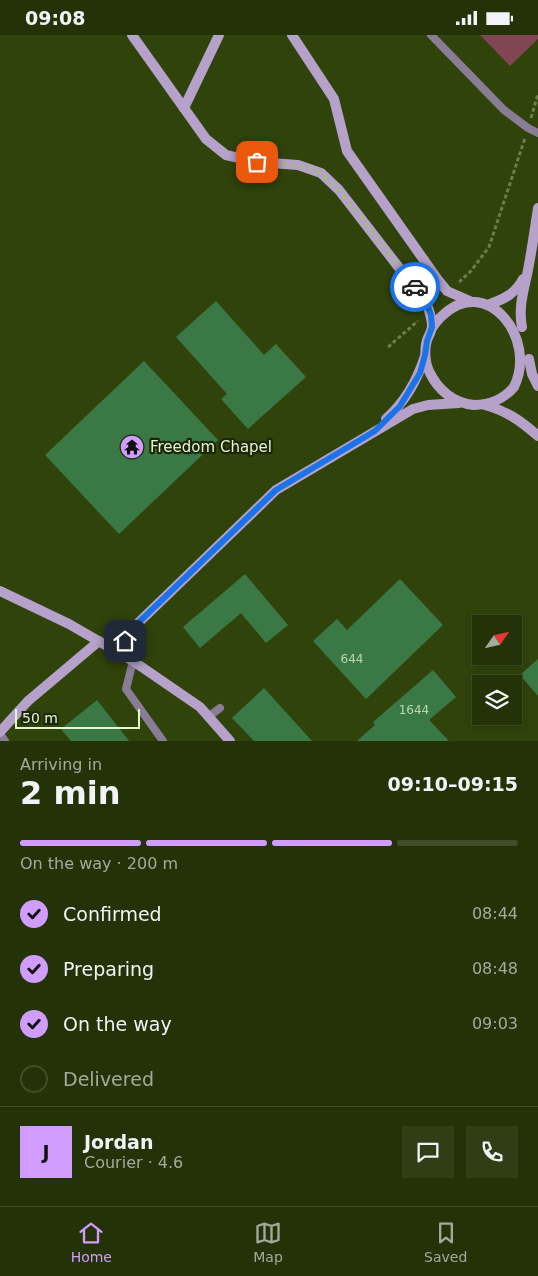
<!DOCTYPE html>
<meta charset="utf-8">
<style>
:root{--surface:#243208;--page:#303e16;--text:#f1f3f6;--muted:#a3aa9c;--line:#414d29;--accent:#d09dfe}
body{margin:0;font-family:"DejaVu Sans",sans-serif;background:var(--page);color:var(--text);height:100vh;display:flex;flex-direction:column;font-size:19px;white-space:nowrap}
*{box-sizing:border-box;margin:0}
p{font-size:16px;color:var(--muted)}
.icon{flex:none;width:28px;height:28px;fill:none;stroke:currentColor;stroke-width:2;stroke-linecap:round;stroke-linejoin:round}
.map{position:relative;height:706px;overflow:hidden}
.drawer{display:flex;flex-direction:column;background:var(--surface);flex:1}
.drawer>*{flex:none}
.needle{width:32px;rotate:56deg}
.controls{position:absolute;left:472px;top:580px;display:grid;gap:10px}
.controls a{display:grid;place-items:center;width:50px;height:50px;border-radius:0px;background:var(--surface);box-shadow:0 2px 8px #0003,0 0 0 1px var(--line);font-size:25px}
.scale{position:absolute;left:15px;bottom:12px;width:125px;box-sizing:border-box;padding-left:5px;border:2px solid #e4f5d0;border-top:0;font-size:14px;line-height:18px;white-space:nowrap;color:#e4f5d0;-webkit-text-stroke:4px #1c2709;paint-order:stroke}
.pin{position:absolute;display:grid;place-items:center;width:42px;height:42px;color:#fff;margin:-21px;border-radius:10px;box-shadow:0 2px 8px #0006}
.courier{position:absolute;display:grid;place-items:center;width:50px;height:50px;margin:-25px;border:4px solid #1a73e8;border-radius:50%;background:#fff;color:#222;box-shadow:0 1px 6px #0007}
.head em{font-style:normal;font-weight:700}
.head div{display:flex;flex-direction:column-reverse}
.head{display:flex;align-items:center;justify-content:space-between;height:85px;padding:0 20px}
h1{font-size:32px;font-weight:700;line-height:38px}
.bar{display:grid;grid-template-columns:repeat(4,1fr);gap:8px 5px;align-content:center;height:60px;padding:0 20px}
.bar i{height:6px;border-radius:4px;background:var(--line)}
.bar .selected{background:var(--accent)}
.bar p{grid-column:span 4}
.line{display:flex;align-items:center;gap:12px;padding:0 20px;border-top:1px solid var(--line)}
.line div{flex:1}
.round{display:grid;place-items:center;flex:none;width:52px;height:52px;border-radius:0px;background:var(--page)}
ol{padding:0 20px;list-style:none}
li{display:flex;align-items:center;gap:15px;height:55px}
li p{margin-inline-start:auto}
li .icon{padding:5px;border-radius:50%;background:var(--accent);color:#111;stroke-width:4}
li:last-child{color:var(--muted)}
li i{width:28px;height:28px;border:2px solid var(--line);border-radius:50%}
.status{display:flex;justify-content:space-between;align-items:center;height:35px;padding:0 25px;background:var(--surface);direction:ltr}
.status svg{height:14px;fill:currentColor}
.dock{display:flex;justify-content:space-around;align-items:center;height:70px;border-top:1px solid var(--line);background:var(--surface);font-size:14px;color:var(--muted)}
.dock a{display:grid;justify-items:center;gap:2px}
.dock .selected{color:var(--accent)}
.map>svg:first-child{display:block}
.green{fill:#804652}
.building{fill:#3a7945}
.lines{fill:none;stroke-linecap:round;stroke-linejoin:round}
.path{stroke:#6b7d4c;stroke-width:3;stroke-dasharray:4 2.5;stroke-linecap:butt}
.lane{stroke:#897d96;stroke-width:8}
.secondary{stroke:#b5a1c9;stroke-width:10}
.done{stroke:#a5b78b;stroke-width:5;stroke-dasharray:0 9}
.route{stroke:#1a73e8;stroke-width:6}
.labels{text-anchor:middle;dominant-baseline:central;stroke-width:4.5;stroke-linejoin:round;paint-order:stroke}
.number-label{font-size:12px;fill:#bad6ad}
.poi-label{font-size:15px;fill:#e4f5d0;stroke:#1c2709;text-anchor:start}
</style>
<div class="status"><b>09:08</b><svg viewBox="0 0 49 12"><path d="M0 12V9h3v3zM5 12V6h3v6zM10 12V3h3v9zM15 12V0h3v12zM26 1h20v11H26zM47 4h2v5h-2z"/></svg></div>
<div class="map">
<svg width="538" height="706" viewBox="0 0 538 706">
<rect width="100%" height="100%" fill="#30430b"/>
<polygon class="green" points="480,0 538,0 538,4 510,31"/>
<g class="building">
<polygon points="216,266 264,320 276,309 306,342 248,394 221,364 227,359 176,302"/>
<polygon points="144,326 218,405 119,499 45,420"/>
<polygon points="245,539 288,590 266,608 241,578 200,613 183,592"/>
<polygon points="400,544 443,590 366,664 313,606 337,584 347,595"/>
<polygon points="538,624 538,661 520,640"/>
<polygon points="433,635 456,662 429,685 449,706 357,706 375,690 373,687"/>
<polygon points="264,653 312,706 254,706 232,683"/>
<polygon points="97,665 129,706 71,706 61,694"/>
</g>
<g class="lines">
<g class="path">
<polyline points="531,83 538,59"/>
<polyline points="459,247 471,236 489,212 525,103"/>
<polyline points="388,312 418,286"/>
</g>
<g class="lane">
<polyline points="431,0 504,75 528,93 538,98"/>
<polyline points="133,626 126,654 163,706"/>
<polyline points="208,682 220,673"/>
<polyline points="0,699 5,706"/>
</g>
<g class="secondary">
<path d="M132,0L206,104L226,120L257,127L298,130L321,138L339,155L427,269C429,276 432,283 432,291C432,296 429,300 427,305C424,315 425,329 430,338C438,355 454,368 474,370C489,370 504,364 514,352C538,303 486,238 442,281C438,284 435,289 432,293"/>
<polyline points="292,0 334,64 347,116 438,245 447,256 472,267"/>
<polyline points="184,73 219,0"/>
<path d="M490,269C504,264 515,259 523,244"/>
<path d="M522,292C518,272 524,255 528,235C532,214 535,193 538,173"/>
<polyline points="529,324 532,339 538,351"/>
<path d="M485,370C507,376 521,386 538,401"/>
<path d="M386,384C406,366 417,346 425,321"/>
<polyline points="0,556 69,589 133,626 200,672 230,706"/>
<polyline points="117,616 136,590 276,455 413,374 428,370 459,368"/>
<polyline points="0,697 28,666 99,606"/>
</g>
</g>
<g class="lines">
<polyline class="done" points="257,127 298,130 321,138 339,155 415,252"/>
<polyline class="route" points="125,606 136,590 276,455 375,396 400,371 420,338 425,320 427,306 432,292 431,280 427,269 415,252"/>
</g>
<defs>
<g id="temple-disc" transform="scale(1.25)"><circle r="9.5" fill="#d09dfe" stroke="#1c2709"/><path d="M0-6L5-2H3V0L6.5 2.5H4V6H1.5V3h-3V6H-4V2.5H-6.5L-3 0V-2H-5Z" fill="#111"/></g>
</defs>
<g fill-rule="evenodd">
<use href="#temple-disc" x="132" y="412"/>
</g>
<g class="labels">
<g class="number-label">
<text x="352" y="624">644</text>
<text x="414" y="675">1644</text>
</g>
<g class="poi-label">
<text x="150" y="412">Freedom Chapel</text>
</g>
</g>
</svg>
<div class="controls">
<a><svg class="needle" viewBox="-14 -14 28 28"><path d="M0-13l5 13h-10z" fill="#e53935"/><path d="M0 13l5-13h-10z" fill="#a3aa9c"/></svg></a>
<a><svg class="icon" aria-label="layers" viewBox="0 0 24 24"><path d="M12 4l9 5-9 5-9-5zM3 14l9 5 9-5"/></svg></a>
</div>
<div class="scale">50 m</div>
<div class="pin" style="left:257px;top:127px;background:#ea580c"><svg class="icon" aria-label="bag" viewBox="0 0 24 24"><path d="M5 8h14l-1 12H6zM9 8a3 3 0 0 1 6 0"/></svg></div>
<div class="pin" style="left:125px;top:606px;background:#1f2937"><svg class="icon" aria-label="home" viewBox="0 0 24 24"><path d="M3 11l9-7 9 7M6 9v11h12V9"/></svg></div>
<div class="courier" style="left:415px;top:252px"><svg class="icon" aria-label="car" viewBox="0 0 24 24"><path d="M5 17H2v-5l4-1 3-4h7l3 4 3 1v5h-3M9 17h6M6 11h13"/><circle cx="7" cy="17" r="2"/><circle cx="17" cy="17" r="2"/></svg></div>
</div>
<section class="drawer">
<div class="head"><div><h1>2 min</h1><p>Arriving in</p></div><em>09:10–09:15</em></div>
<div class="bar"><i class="selected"></i><i class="selected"></i><i class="selected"></i><i></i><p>On the way · 200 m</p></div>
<ol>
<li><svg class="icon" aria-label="check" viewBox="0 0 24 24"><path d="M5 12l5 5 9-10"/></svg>Confirmed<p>08:44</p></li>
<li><svg class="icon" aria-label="check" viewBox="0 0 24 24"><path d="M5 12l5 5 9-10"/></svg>Preparing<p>08:48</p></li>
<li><svg class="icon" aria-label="check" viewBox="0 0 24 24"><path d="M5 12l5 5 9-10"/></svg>On the way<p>09:03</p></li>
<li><i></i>Delivered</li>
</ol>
<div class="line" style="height:90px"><b class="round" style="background:var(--accent);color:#111">J</b><div><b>Jordan</b><p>Courier · 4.6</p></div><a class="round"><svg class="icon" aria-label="chat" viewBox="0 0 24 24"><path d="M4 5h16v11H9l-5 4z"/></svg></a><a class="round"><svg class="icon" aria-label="phone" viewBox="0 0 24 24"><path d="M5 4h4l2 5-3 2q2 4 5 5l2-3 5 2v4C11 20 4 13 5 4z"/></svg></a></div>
</section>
<nav class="dock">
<a class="selected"><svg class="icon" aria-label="home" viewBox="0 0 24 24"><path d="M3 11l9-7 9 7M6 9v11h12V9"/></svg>Home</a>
<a><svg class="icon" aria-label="map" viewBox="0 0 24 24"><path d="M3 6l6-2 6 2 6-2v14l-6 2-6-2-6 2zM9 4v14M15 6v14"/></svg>Map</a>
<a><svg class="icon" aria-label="saved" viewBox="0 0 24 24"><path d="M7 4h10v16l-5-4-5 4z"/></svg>Saved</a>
</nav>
